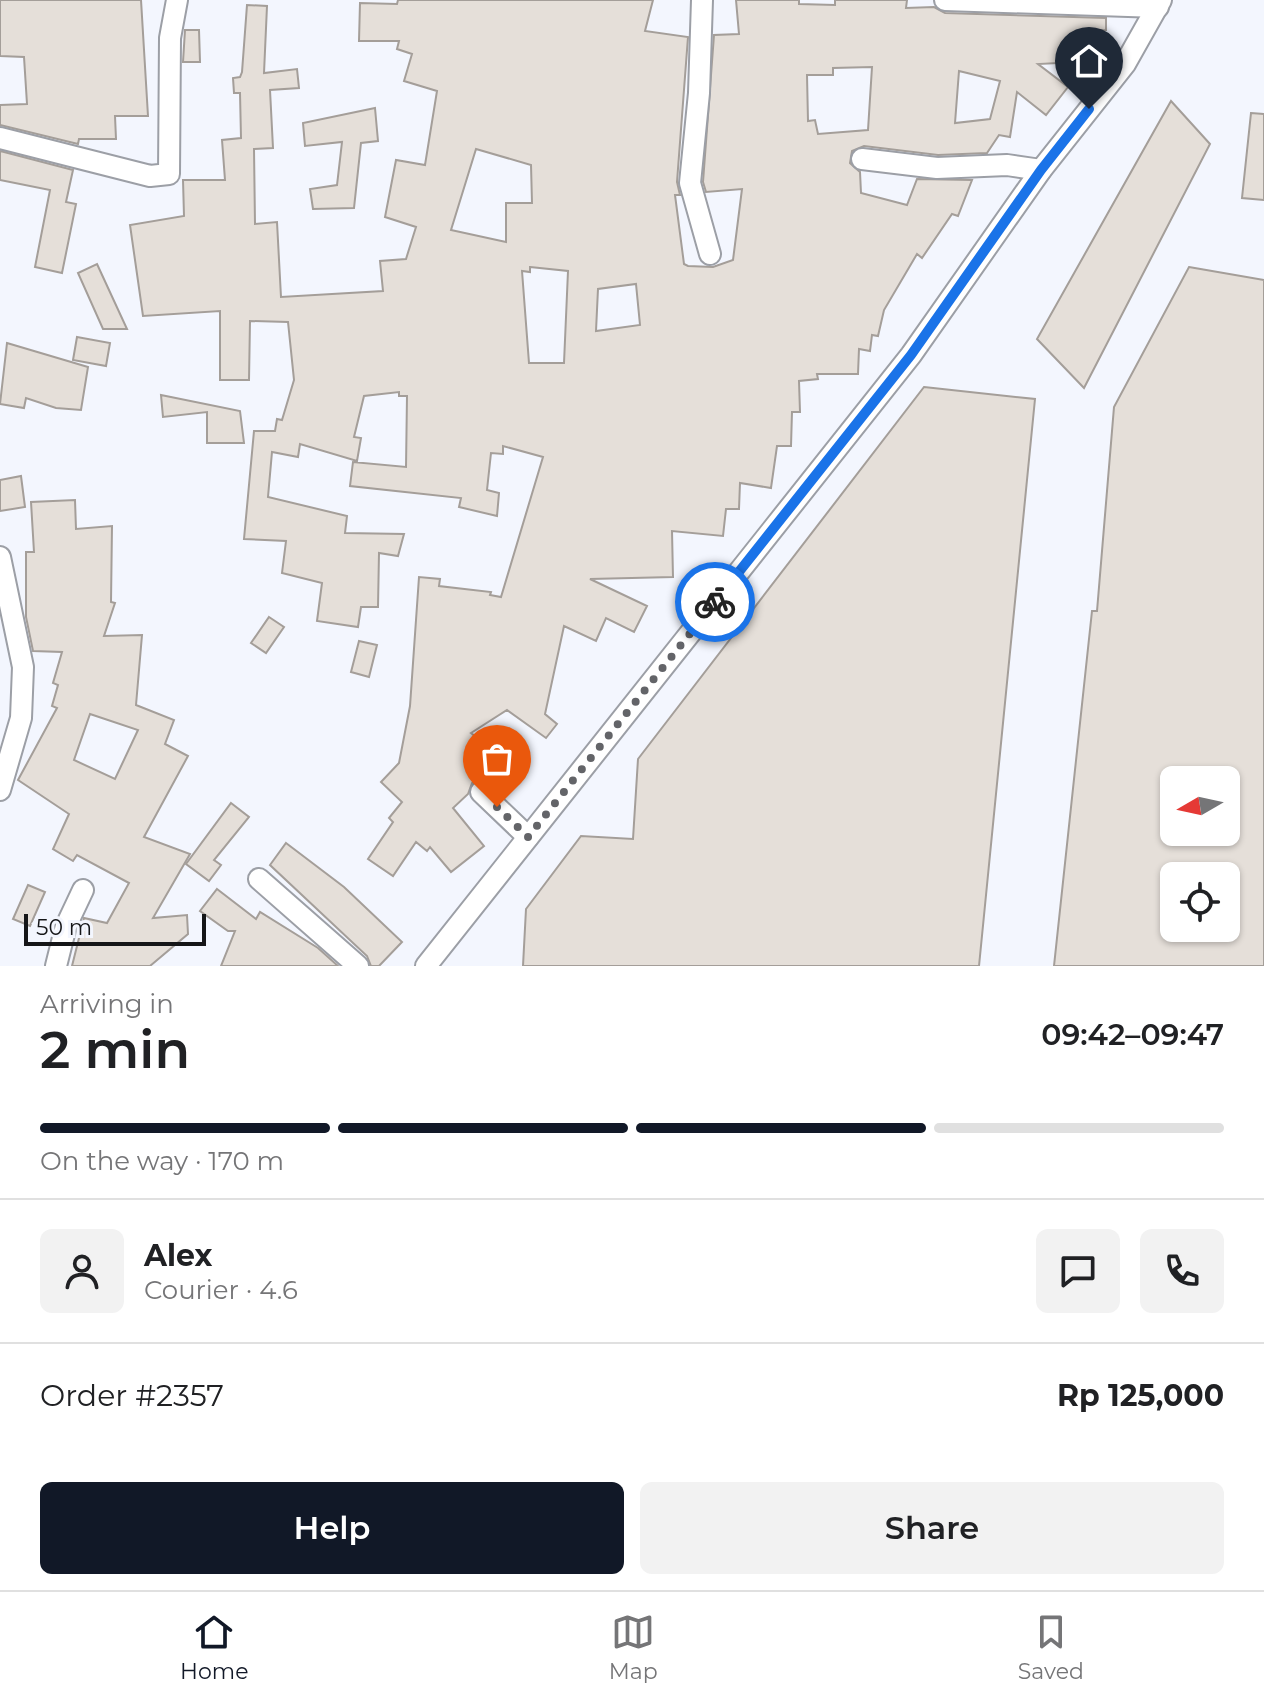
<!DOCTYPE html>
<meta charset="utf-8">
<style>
:root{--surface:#fff;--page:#f2f2f2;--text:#202124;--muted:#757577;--line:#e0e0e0;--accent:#111827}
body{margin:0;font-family:Montserrat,sans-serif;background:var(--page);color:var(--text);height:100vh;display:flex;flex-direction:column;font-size:30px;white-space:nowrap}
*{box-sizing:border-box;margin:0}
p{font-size:26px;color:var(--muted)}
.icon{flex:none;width:44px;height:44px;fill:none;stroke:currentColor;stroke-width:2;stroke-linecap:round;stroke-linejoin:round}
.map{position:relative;height:966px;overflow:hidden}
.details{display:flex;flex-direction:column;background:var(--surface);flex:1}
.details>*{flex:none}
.needle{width:52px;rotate:261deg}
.buttons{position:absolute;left:1160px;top:766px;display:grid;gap:16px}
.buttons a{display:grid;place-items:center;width:80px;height:80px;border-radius:12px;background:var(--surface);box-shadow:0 2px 6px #0004;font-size:40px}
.scale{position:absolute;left:24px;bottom:20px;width:182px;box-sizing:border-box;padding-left:8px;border:4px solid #151618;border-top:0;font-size:22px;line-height:28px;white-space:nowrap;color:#151618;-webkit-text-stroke:6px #f3f6fe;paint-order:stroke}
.pin{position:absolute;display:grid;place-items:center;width:68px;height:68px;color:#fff;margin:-82px -34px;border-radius:50% 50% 50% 0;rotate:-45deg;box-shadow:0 0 8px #0007}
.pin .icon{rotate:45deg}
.courier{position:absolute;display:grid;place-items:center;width:80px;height:80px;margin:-40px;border:6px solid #1a73e8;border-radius:50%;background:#fff;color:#222;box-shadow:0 2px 10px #0007}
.overview em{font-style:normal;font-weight:600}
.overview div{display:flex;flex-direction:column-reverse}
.overview{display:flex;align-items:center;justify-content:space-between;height:136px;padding:0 40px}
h1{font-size:52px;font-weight:600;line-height:60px}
.bar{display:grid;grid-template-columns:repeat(4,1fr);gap:12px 8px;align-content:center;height:96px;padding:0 40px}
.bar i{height:10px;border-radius:6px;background:var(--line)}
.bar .active{background:var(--accent)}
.bar p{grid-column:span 4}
.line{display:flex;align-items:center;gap:20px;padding:0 40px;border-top:2px solid var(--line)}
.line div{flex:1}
.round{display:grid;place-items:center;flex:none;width:84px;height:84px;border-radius:12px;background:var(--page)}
.cta{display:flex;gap:16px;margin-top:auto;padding:16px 40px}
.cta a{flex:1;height:92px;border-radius:12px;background:var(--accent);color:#fff;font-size:32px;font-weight:600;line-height:92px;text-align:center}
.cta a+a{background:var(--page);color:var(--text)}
.tab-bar{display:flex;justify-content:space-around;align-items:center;height:112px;border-top:2px solid var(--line);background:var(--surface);font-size:22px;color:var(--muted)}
.tab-bar a{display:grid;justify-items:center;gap:4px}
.tab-bar .active{color:var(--accent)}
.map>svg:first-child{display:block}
.building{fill:#e5dfd9;stroke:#a49e99;stroke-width:2;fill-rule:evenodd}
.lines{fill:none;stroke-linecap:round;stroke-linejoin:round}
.street-casing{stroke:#9c9fa6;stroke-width:24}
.street{stroke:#fff;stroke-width:20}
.done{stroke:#636468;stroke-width:8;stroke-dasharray:0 14.4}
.route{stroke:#1a73e8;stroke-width:10}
</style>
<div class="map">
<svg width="1264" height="966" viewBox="0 0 1264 966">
<rect width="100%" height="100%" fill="#f3f6fe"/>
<g class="building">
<polygon points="0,0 141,0 148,116 115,116 116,139 79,139 78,144 0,125 0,105 27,104 24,57 0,56"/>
<path d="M398,0H653L645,31L688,37L677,182L680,195H675L684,264L688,266L713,267L733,260L742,189L706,192L703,182L714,35L739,34L736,0H799V4L835,5V0H907L906,8L934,7L945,13L1106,18V30L1076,31L1077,62L1038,64L1068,87L1046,115L1017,92L1010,137L999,135L987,153L938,155L864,146L852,151L850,163L860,172L861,193L907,205L917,179L972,180L958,216L952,214L922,258L917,254L884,310L878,336L872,335L870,351L859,349L858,374H817L818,379L799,381L800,412H792L791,446H777L771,488L740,483L739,509H726L723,536L672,531L673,577L590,579L647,606L634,632L606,618L596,641L564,626L545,714L557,724L546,738L507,710L471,733L518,768L500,792L485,780L472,783L468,794L453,808L484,846L451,872L430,847L427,851L416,842L393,876L368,859L393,822L389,818L402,802L381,782L399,763L410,706L419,577L440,579L439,586L491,592L490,595L501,597L543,457L503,446V454L491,453L487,490L499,493L497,516L459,507L461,498L350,486L353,462L406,467L407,396H399V392L364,396L354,437L361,438L357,461L300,444L298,457L272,452L268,497L347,516L345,533L404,534L398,556L379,553L378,607H361L358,627L317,621L322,583L282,573L286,541L244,539L254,431H275L277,419L282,420L294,380L288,322L250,321L249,380H220V311L143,316L130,225L184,216L183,180H225L222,140L241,138L240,93H234L233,78L240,77L242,72L247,5L267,6L264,73L297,69L299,88L270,90L273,148L254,149L255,224L277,222L281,297L383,291L380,261L406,259L416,227L385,217L396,160L425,165L437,91L404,81L412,54L397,49L399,41H359L360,3L397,4ZM872,67L868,130L818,134L815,120L808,121L807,75H833V68ZM959,71L1000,81L990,119L955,123ZM476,149L531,165L532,203H506V242L451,230ZM530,267L568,271L564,363H529L522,271L530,272ZM636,284L640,325L596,331L598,289Z"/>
<polygon points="185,30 199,30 200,62 183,62"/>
<polygon points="1171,101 1210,144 1084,388 1037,339"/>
<polygon points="375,108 378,141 361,143 354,208 313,209 310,189 337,185 342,142 305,146 303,123"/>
<polygon points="1251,113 1264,114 1264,200 1242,198"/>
<polygon points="0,151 73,170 66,202 76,204 62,273 35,267 50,190 0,180"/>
<polygon points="97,264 127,329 103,329 78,273"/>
<path d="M1189,267L1264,280V966H1054L1092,611H1097L1114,407ZM1174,780H1226V832H1174ZM1168,876H1226V928H1162Z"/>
<polygon points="77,337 110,343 106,366 73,360"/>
<polygon points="7,343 88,367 81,410 56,408 26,398 24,408 0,404"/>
<polygon points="924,387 1035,399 979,966 523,966 526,909 581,836 633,839 638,759"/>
<polygon points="161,395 240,411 244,443 207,443 207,412 163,417"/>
<polygon points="21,476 25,507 0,511 0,480"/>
<path d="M75,500L76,529L112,526L111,602L115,603L104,636L142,635L136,705L174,720L165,744L188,756L144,837L190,854L153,918L187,915L188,934L150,966H72L84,918L107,923L129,883L77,855L73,861L53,849L69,814L18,780L57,708L52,706L58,685L53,683L62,652L33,651L26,617V552H34L31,502ZM90,714L138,730L115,779L74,760Z"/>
<polygon points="269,617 284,627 266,653 251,643"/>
<polygon points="359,641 377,645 369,677 351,672"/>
<polygon points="231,803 249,817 214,860 221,865 209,881 186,864"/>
<polygon points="286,843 344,887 402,942 379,966 371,966 367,956 270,865"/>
<polygon points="28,885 45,892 30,926 13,919"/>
<polygon points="217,889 256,919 260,912 318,948 338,966 221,966 235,931 228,931 200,911"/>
</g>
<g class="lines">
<g class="street-casing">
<g id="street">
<polyline points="702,0 699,93 690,183 710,254"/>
<polyline points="945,0 1158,7"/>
<polyline points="0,138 150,176 169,174 170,38 177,0"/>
<polyline points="862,159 937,168 1007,165 1041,170"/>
<polyline points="0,557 23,667 21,718 0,790"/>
<polyline points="481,792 528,837"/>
<polyline points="259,879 358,966"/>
<polyline points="56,966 66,926 83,890"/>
<polyline points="426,966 911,355 1041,170 1125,64 1161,0"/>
</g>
</g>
<use href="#street" class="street"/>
</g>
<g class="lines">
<polyline class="done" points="497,807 528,837 715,602"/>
<polyline class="route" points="715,602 911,355 1041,170 1089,109"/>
</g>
</svg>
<div class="buttons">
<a><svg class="needle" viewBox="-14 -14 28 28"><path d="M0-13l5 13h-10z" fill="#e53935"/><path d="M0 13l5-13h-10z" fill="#757577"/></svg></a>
<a><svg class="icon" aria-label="locate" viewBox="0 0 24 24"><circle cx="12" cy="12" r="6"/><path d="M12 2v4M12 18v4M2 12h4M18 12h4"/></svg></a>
</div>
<div class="scale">50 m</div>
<div class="pin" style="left:497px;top:807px;background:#ea580c"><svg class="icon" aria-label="bag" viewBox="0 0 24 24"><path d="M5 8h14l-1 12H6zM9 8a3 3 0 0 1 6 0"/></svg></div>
<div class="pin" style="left:1089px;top:109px;background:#1f2937"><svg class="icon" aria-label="home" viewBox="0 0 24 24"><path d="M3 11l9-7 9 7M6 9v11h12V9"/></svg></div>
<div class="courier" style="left:715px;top:602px"><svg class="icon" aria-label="bike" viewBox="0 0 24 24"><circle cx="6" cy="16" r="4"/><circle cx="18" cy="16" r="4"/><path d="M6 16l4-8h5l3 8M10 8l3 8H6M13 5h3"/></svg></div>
</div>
<section class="details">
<div class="overview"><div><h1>2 min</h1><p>Arriving in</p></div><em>09:42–09:47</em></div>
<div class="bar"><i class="active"></i><i class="active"></i><i class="active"></i><i></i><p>On the way · 170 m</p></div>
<div class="line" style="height:144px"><a class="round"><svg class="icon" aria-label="person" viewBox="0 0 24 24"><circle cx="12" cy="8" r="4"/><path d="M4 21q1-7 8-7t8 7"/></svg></a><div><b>Alex</b><p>Courier · 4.6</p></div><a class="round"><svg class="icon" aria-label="chat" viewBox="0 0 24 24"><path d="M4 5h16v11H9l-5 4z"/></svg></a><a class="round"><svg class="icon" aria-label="phone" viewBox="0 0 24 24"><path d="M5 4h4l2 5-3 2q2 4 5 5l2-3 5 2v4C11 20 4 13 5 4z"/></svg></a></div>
<div class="line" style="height:104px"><div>Order #2357</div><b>Rp 125,000</b></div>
<div class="cta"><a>Help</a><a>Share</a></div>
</section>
<nav class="tab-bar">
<a class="active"><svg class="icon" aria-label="home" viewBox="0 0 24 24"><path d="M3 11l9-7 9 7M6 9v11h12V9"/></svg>Home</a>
<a><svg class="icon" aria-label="map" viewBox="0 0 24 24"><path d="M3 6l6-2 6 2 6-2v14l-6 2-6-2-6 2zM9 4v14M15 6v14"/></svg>Map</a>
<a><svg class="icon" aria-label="saved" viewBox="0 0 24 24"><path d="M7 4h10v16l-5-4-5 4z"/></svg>Saved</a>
</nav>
